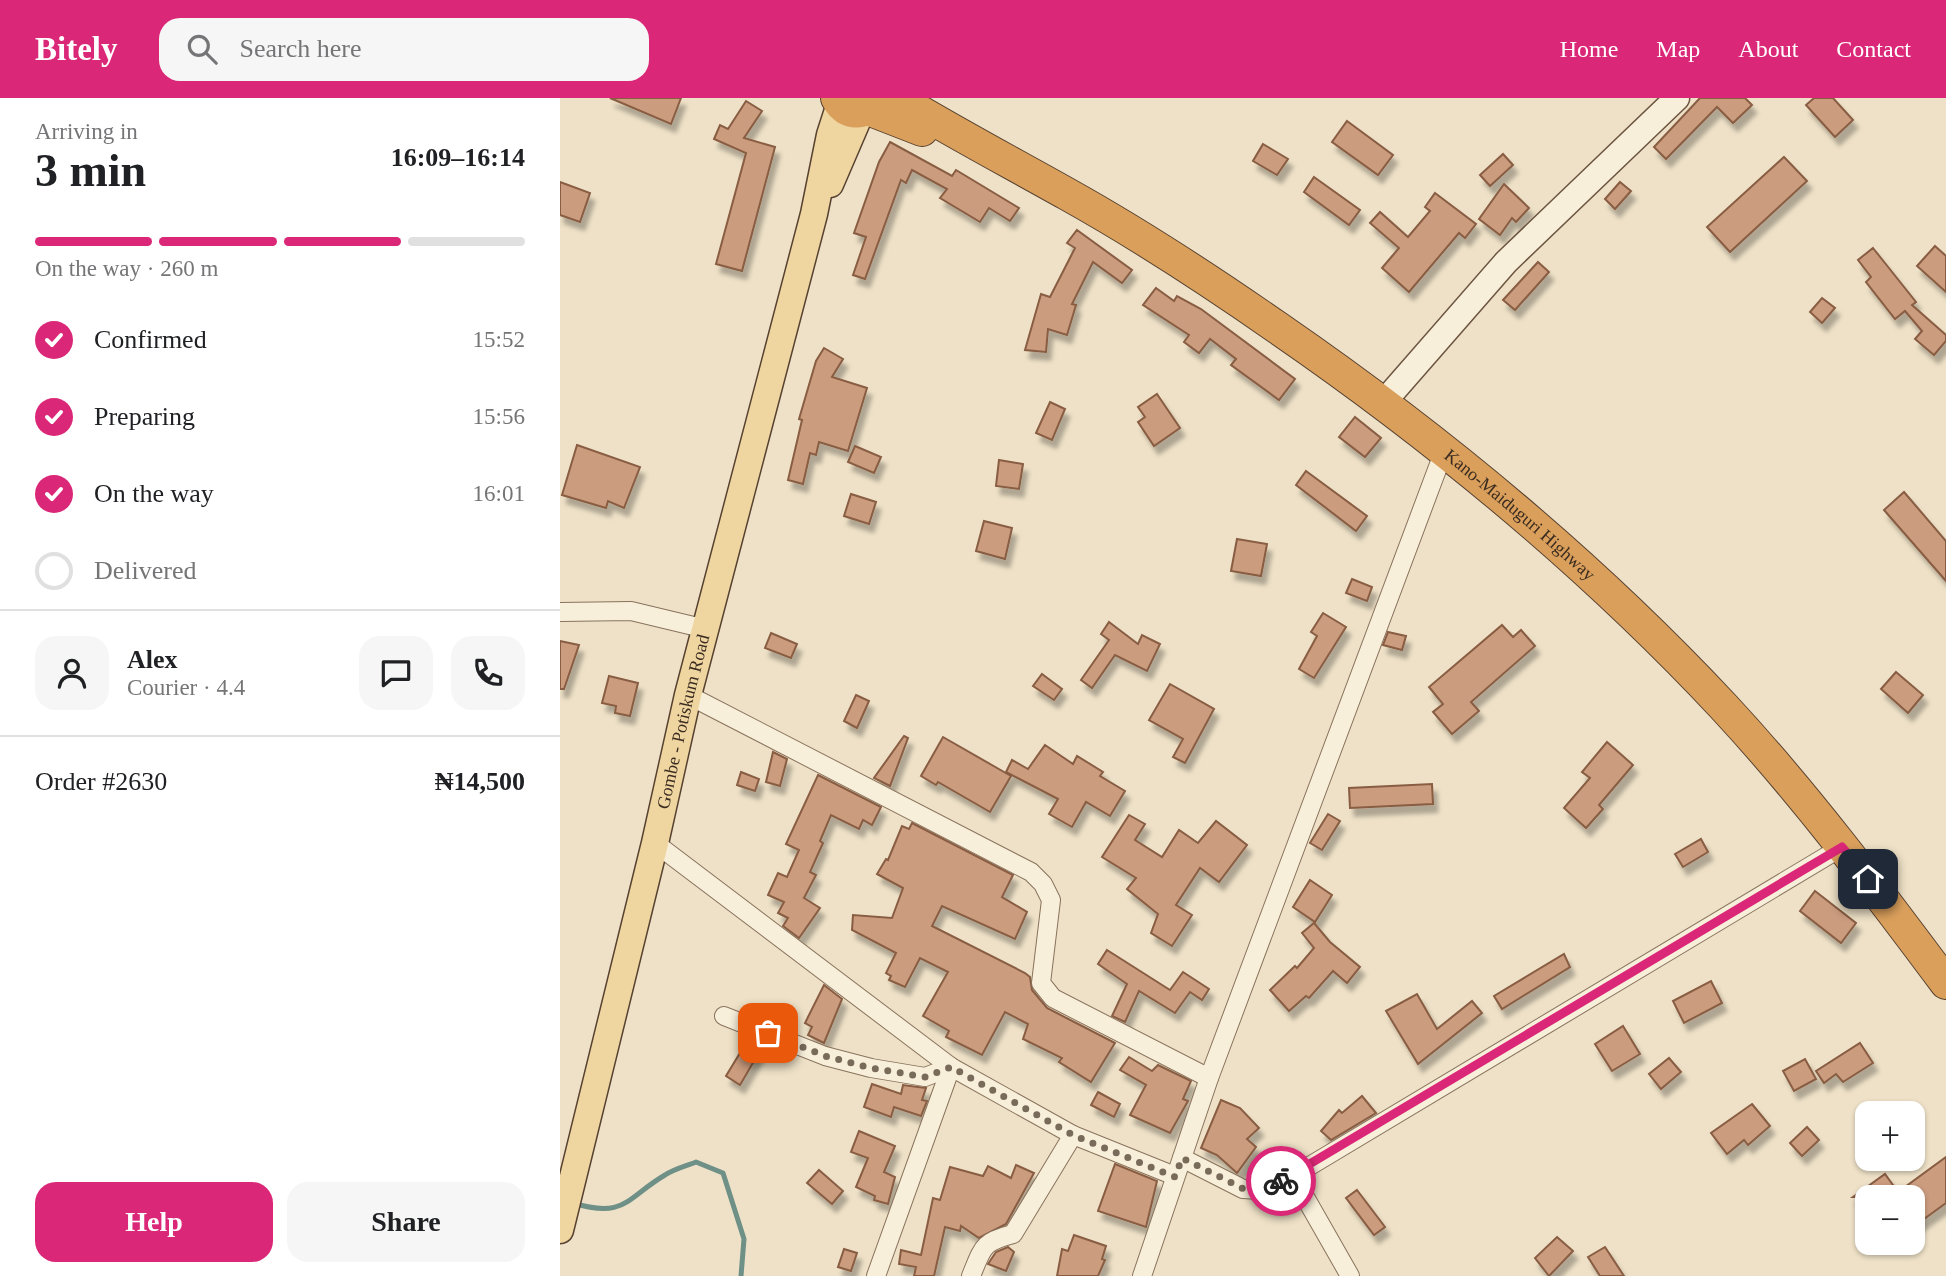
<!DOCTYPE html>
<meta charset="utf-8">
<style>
:root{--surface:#fff;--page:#f6f6f6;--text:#202124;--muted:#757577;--line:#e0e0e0;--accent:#db2777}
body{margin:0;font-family:Georgia,serif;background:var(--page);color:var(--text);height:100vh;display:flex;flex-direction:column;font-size:26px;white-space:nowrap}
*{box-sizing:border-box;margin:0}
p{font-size:23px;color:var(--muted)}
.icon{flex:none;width:38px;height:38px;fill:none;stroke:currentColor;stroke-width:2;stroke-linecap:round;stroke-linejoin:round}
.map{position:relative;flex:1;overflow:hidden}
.side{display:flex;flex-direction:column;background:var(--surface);width:560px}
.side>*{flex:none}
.buttons{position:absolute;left:1295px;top:1003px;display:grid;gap:14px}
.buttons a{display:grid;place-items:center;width:70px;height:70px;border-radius:14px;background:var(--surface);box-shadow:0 2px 5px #0004;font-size:35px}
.pin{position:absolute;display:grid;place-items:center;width:60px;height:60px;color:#fff;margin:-30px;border-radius:14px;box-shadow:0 4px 10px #0006}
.courier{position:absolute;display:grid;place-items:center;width:70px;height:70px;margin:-35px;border:5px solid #db2777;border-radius:50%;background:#fff;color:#222;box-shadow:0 2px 9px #0007}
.head em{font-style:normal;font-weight:800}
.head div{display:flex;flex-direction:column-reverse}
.head{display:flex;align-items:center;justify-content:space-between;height:119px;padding:0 35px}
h1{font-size:46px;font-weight:800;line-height:52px}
.bar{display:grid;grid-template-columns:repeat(4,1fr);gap:10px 7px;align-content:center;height:84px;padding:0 35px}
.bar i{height:9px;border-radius:5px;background:var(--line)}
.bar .on{background:var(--accent)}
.bar p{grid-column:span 4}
.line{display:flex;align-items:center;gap:18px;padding:0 35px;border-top:2px solid var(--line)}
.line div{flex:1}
.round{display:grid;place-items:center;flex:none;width:74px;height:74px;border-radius:21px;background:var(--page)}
ol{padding:0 35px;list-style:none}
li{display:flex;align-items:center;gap:21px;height:77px}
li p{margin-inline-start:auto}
li .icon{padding:7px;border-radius:50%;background:var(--accent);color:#fff;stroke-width:4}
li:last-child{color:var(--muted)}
li i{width:38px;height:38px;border:4px solid var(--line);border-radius:50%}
.cta{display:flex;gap:14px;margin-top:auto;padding:14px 35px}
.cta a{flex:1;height:80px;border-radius:21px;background:var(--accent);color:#fff;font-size:28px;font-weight:800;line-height:80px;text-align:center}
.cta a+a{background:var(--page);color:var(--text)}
header{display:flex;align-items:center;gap:42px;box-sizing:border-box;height:98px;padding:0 35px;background:var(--accent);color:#fff}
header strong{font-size:33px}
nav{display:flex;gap:38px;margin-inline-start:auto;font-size:24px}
.search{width:490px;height:63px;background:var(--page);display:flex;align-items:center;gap:18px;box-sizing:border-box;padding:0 24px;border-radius:21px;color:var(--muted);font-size:26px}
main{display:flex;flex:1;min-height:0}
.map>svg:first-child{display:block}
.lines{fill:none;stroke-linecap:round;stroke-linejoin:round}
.stream{stroke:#6f9087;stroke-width:5}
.building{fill:#cb9c7e;stroke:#885d43;stroke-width:2;filter:url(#shadow)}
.street-casing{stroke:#89735d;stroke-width:20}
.secondary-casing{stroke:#6b5440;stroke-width:27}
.primary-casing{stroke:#574231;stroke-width:29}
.highway-casing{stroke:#574231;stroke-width:34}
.street{stroke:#f8efda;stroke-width:18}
.secondary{stroke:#f8efda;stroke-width:24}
.primary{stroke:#efd5a0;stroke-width:26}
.highway{stroke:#da9f5b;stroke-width:32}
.done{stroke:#796b5a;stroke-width:7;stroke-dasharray:0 12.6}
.route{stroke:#db2777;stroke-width:9}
.labels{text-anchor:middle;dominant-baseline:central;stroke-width:7;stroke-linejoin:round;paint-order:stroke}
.street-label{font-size:18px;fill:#3a2c20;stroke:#f5ecd6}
</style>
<header>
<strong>Bitely</strong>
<div class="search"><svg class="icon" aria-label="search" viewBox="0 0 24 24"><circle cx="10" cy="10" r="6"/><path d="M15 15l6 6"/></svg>Search here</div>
<nav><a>Home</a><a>Map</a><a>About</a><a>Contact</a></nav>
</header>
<main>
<section class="side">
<div class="head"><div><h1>3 min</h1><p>Arriving in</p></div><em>16:09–16:14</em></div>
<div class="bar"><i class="on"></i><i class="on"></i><i class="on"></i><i></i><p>On the way · 260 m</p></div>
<ol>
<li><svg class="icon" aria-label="check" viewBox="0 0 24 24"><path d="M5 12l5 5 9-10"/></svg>Confirmed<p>15:52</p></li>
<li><svg class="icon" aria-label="check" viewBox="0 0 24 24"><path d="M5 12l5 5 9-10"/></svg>Preparing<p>15:56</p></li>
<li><svg class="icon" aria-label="check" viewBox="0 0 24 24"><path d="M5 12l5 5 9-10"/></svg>On the way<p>16:01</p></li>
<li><i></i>Delivered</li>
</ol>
<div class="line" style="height:126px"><a class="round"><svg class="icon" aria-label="person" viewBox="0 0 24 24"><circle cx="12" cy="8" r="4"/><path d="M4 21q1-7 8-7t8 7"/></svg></a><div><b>Alex</b><p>Courier · 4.4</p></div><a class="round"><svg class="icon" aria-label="chat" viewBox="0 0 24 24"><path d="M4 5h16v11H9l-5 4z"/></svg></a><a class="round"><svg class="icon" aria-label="phone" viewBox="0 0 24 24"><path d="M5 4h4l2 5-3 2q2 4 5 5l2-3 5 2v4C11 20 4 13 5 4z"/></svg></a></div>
<div class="line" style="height:91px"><div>Order #2630</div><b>₦14,500</b></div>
<div class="cta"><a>Help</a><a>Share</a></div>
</section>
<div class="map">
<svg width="1386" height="1178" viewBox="0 0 1386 1178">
<defs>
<filter id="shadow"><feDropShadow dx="4.5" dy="8" stdDeviation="2" flood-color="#0004"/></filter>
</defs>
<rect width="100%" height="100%" fill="#eee1c7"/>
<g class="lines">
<path class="stream" d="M13,1105C65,1121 66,1100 105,1077C114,1071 126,1068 136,1064L163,1075L184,1141L181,1178"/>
</g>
<g class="building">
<polygon points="50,0 121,0 111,26"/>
<polygon points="1140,0 1185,0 1192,7 1173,25 1157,9 1106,61 1094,49"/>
<polygon points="1254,0 1273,0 1293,22 1275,39 1246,7"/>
<polygon points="186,3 202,13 184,40 215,49 182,173 156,166 186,55 154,41 160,27 168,31"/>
<polygon points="787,23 833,57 818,77 772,44"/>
<polygon points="330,44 392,78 396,72 459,110 450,123 429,110 420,124 380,100 387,91 352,72 346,85 341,82 305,181 293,177 306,139 294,135 319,64"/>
<polygon points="703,46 728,61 717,77 693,63"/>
<polygon points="943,56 953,67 930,88 920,77"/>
<polygon points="1224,59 1247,83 1170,154 1147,129"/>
<polygon points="754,79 800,112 789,127 744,94"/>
<polygon points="0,84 30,95 20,124 0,117"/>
<polygon points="1060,84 1071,93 1055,111 1045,101"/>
<polygon points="944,86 969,110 956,124 952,120 940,137 919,121"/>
<polygon points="875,95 916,126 905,140 899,135 849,194 822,170 839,150 810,125 820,114 848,139 870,113 865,109"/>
<polygon points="517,132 572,172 562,185 533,164 512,206 516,207 507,237 488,231 486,254 465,252 481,196 490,199 515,150 507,145"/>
<polygon points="1375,148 1386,158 1386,194 1357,168"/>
<polygon points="1313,150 1356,204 1352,207 1386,237 1386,243 1374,257 1355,241 1362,233 1345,213 1335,221 1306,184 1311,179 1298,162"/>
<polygon points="978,164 989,174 955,212 943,202"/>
<polygon points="596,190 614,203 617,198 641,211 735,281 719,302 671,267 676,261 650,241 639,255 624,244 629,237 583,207"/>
<polygon points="1262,200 1275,210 1262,225 1250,214"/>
<polygon points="264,250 283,261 272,279 307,290 288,353 259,344 256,357 250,355 243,386 228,382 242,322 239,321 256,263"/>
<polygon points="597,296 620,330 594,348 578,324 585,319 578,309"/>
<polygon points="490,304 505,311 492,342 476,335"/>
<polygon points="795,319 821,340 805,359 779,339"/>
<polygon points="17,347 80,369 64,410 48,403 46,410 2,397"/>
<polygon points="295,348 321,359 314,375 288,364"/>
<polygon points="439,362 463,366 459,391 436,388"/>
<polygon points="746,373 807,418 796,433 736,387"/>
<polygon points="1344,394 1386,443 1386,483 1324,412"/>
<polygon points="291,396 316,404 309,426 284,418"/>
<polygon points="424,423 452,430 445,461 416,453"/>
<polygon points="677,441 707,446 701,478 671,473"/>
<polygon points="792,481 812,489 807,503 786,495"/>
<polygon points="763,515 786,529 754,580 739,571 757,538 751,534"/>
<polygon points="549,524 578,546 582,537 600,546 587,573 555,557 532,590 521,582 549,542 541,536"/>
<polygon points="942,527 953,539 961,532 975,548 911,604 919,613 892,636 873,614 883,606 869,589"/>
<polygon points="828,534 846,538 842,552 823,547"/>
<polygon points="211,535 237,546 231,560 205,550"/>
<polygon points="0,543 19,547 4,591 0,591"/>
<polygon points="1336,574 1363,597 1348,615 1321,591"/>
<polygon points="482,576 502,591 494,602 473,588"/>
<polygon points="49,578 78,585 70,618 55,615 56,608 42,605"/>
<polygon points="610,586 654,611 625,665 613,659 623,641 589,622"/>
<polygon points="296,597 309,603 297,630 284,623"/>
<polygon points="344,638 348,640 330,688 314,680"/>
<polygon points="383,639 451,678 430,714 378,684 376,687 361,678"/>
<polygon points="1047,644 1073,667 1039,707 1043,711 1026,730 1004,710 1030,680 1022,674"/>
<polygon points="485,647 513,666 517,658 543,674 540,678 565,693 550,718 526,704 512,729 489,716 498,701 446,674 452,662 468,671"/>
<polygon points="213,654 227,661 220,688 206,684"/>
<polygon points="181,674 199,681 195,693 177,687"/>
<polygon points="258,677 321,709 312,727 303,722 299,731 271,717 260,743 263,745 250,774 256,777 244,800 260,810 239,840 223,828 228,820 218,815 224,804 208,797 218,775 227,779 239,752 226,746"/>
<polygon points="872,686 873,706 790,710 789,690"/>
<polygon points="768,716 780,723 762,752 750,745"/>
<polygon points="569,717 585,726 575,742 602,759 619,732 638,745 656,723 687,747 659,784 640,770 616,807 632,817 612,848 591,835 598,816 567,791 576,780 542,759"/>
<polygon points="352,725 453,777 442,799 467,814 455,841 382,808 372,828 465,875 470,879 472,892 487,910 555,945 531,984 499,964 502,960 463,941 468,926 445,914 422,957 386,939 389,933 363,918 388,874 360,860 345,889 329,882 331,878 326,875 336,855 292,832 293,817 332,820 343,790 317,776 326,761 328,762 342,728 349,731"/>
<polygon points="1141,741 1148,754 1123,769 1115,756"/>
<polygon points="750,782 772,797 755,824 733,809"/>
<polygon points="1255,793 1296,825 1281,845 1240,813"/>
<polygon points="754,825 770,844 800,869 787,885 773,873 749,900 746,898 729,913 710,892 735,868 737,870 754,850 742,835"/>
<polygon points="547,852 610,892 623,874 649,891 642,902 630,894 615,915 579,893 565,924 552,918 567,886 538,866"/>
<polygon points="1004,856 1010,869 942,911 934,898"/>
<polygon points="1151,883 1162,905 1124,925 1113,903"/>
<polygon points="264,887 282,901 264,945 248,937 252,929 245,925"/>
<polygon points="857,896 877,931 912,903 922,915 858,966 826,913"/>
<polygon points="1063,928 1080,956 1052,973 1035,946"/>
<polygon points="189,940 204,946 180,987 166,978"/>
<polygon points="1300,945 1313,965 1283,984 1276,976 1264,985 1256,973"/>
<polygon points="569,959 592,973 598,967 631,983 623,1001 628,1003 610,1035 570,1017 586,987 560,972"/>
<polygon points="1109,960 1121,974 1101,991 1089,976"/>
<polygon points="1245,961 1256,981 1234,993 1223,973"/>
<polygon points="312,986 341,996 343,987 366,990 362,1002 367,1003 361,1018 334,1009 331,1019 304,1009"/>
<polygon points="538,994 560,1006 554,1019 531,1007"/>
<polygon points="802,998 816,1015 771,1042 761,1033 779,1012 782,1015"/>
<polygon points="661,1002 680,1010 699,1030 687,1041 696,1049 677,1075 657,1057 641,1050"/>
<polygon points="1192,1006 1210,1028 1188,1047 1184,1042 1167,1056 1151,1035"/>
<polygon points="1247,1029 1259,1042 1242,1058 1230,1045"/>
<polygon points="299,1033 335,1048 324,1074 335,1079 328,1106 314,1102 315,1098 296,1089 308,1060 291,1054"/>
<polygon points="1386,1059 1386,1105 1353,1129 1353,1099 1293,1099 1325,1076 1338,1094"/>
<polygon points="555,1066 597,1083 586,1129 538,1113"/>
<polygon points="456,1067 474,1075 446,1126 419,1140 401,1128 400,1133 385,1129 374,1178 354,1178 356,1169 339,1166 341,1152 361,1157 373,1100 380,1102 390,1069 423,1078 428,1068 451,1080"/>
<polygon points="259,1072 283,1093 272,1106 247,1085"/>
<polygon points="797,1092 825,1129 814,1137 786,1100"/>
<polygon points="514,1137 546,1148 542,1161 545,1162 538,1178 497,1178 502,1151 508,1153"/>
<polygon points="997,1139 1013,1153 989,1178 975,1160"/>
<polygon points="448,1149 454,1154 446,1173 428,1166 436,1154"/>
<polygon points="1045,1149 1064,1178 1040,1178 1028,1159"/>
<polygon points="284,1151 297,1155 291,1173 278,1169"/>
</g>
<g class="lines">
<g class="street-casing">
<g id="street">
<polyline points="0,514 71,513 146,531"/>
<polyline points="128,597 471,774 483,786 491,802 481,885 493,900 649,980"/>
<polyline points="95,745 391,969 513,1037 615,1078"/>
<polyline points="164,918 265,958 311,970 365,979 391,969"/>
<polyline points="622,1060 683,1091 699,1092 733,1078 1282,749"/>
<polyline points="733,1078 790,1178"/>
<polyline points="316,1178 391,969"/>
<path d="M411,1178C423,1149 422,1144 453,1136L513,1037"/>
<polyline points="582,1178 649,980 884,353"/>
</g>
</g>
<g class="secondary-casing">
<polyline id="secondary" points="822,306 946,164 1117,0"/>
</g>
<g class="primary-casing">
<g id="primary">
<polyline points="270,86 301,14"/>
<path id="s1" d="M0,1132L95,745L128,597L254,116L270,37L280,6"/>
</g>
</g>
<g class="highway-casing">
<g id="highway">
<path d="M277,0C286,19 308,17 317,0"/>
<path id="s2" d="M337,0C393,34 450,64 507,96C577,135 652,184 718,230C879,341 1030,466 1163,608C1244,695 1315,790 1386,885"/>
<polyline points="308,11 362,32"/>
</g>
</g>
<use href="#street" class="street"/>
<use href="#secondary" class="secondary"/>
<use href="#primary" class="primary"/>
<use href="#highway" class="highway"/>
</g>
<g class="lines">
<polyline class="done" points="208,935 265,958 311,970 365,979 391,969 513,1037 615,1079 622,1060 684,1091 699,1092 721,1083"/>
<polyline class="route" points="721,1083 1282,749 1308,781"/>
</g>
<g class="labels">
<g class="street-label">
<text stroke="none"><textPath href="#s2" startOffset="751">Kano-Maiduguri Highway</textPath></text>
<text stroke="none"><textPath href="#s1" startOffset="523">Gombe - Potiskum Road</textPath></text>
</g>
</g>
</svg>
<div class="buttons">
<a>+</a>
<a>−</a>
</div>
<div class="pin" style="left:208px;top:935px;background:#ea580c"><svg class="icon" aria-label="bag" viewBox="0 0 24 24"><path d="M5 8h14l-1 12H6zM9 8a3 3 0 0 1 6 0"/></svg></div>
<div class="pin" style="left:1308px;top:781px;background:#1f2937"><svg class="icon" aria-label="home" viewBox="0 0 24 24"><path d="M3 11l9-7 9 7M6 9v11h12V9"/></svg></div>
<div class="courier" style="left:721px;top:1083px"><svg class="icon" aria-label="bike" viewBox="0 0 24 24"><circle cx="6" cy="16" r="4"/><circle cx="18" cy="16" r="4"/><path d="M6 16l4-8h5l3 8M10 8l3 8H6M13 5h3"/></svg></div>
</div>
</main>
